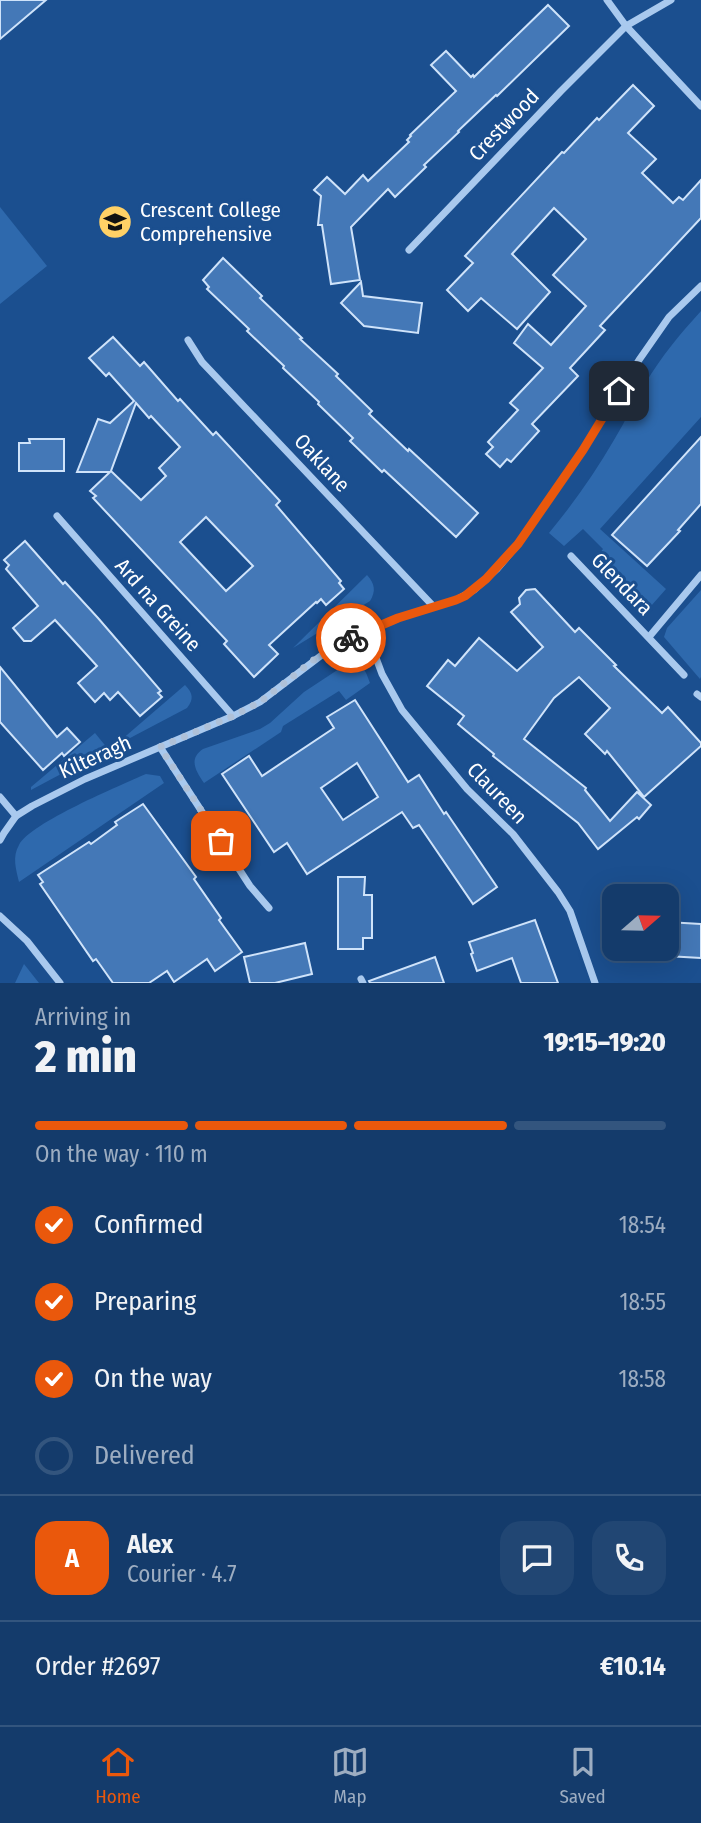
<!DOCTYPE html>
<meta charset="utf-8">
<style>
:root{--surface:#143b6b;--page:#214673;--text:#f1f3f6;--muted:#9dadc1;--line:#33557e;--accent:#ea580c}
body{margin:0;font-family:"Fira Sans Condensed",sans-serif;background:var(--page);color:var(--text);height:100vh;display:flex;flex-direction:column;font-size:26px;white-space:nowrap}
*{box-sizing:border-box;margin:0}
p{font-size:23px;color:var(--muted)}
.icon{flex:none;width:38px;height:38px;fill:none;stroke:currentColor;stroke-width:2;stroke-linecap:round;stroke-linejoin:round}
.map{position:relative;height:983px;overflow:hidden}
.sheet{display:flex;flex-direction:column;background:var(--surface);flex:1}
.sheet>*{flex:none}
.needle{width:46px;rotate:70deg}
.fabs{position:absolute;left:602px;top:884px;display:grid;gap:14px}
.fabs a{display:grid;place-items:center;width:77px;height:77px;border-radius:14px;background:var(--surface);box-shadow:0 7px 28px #0002,0 0 0 2px var(--line);font-size:35px}
.pin{position:absolute;display:grid;place-items:center;width:60px;height:60px;color:#fff;margin:-30px;border-radius:14px;box-shadow:0 4px 10px #0006}
.courier{position:absolute;display:grid;place-items:center;width:70px;height:70px;margin:-35px;border:5px solid #ea580c;border-radius:50%;background:#fff;color:#222;box-shadow:0 2px 9px #0007}
.headline em{font-style:normal;font-weight:800}
.headline div{display:flex;flex-direction:column-reverse}
.headline{display:flex;align-items:center;justify-content:space-between;height:119px;padding:0 35px}
h1{font-size:46px;font-weight:800;line-height:52px}
.bar{display:grid;grid-template-columns:repeat(4,1fr);gap:10px 7px;align-content:center;height:84px;padding:0 35px}
.bar i{height:9px;border-radius:5px;background:var(--line)}
.bar .active{background:var(--accent)}
.bar p{grid-column:span 4}
.line{display:flex;align-items:center;gap:18px;padding:0 35px;border-top:2px solid var(--line)}
.line div{flex:1}
.round{display:grid;place-items:center;flex:none;width:74px;height:74px;border-radius:21px;background:var(--page)}
ol{padding:0 35px;list-style:none}
li{display:flex;align-items:center;gap:21px;height:77px}
li p{margin-inline-start:auto}
li .icon{padding:7px;border-radius:50%;background:var(--accent);color:#fff;stroke-width:4}
li:last-child{color:var(--muted)}
li i{width:38px;height:38px;border:4px solid var(--line);border-radius:50%}
.tab-bar{display:flex;justify-content:space-around;align-items:center;height:98px;border-top:2px solid var(--line);background:var(--surface);font-size:19px;color:var(--muted)}
.tab-bar a{display:grid;justify-items:center;gap:4px}
.tab-bar .active{color:var(--accent)}
.map>svg:first-child{display:block}
.green{fill:#2e69ad}
.building{fill:#4478b7;stroke:#cfe3fa;stroke-width:2;fill-rule:evenodd}
.lines{fill:none;stroke-linecap:round;stroke-linejoin:round}
.street{stroke:#a9c9ee;stroke-width:7}
.done{stroke:#afc1d8;stroke-width:7;stroke-dasharray:0 12.6}
.route{stroke:#ea580c;stroke-width:9}
.labels{text-anchor:middle;dominant-baseline:central;stroke-width:6;stroke-linejoin:round;paint-order:stroke}
.street-label{font-size:21px;fill:#fff;stroke:#1b4f8f}
.poi-label{font-size:21px;fill:#fff;stroke:#1b4f8f;text-anchor:start}
</style>
<div class="map">
<svg width="701" height="983" viewBox="0 0 701 983">
<rect width="100%" height="100%" fill="#1b4f8f"/>
<g class="green">
<polygon points="0,207 47,266 0,304"/>
<path d="M701,311V417L600,529L666,589L651,606L643,605L596,558L603,549L583,529L564,546L549,533C573,504 595,473 614,440C625,422 634,402 645,384C661,357 680,334 701,311Z"/>
<path d="M367,575C375,584 376,591 370,601L293,648Z"/>
<polygon points="701,590 701,677 700,679 664,637 667,628"/>
<path d="M348,663C363,664 365,669 370,683L346,700L339,691L283,726L281,732L204,783C196,771 188,759 203,749L260,729L270,723L304,692Z"/>
<path d="M185,685C193,693 194,699 187,708L113,747Z"/>
<polygon points="95,733 108,749 31,790 31,787"/>
<path d="M146,774L160,776L164,783L19,882C16,869 12,857 19,845C30,823 121,785 146,774Z"/>
<polygon points="24,964 39,983 15,983"/>
</g>
<g class="building">
<polygon points="0,0 46,0 0,39"/>
<polygon points="548,5 569,26 497,96 496,95 458,131 459,132 424,165 426,167 395,197 388,189 351,227 360,280 331,284 322,225 318,225 321,196 314,190 327,177 345,194 363,175 368,181 409,142 407,140 411,136 410,135 456,91 431,65 446,51 471,77 473,75 474,77"/>
<polygon points="633,85 654,106 628,133 656,159 642,173 673,203 679,197 683,200 701,180 701,218 600,326 605,330 570,368 578,376 532,424 539,431 511,462 507,459 500,467 486,454 493,447 488,442 518,410 510,403 543,368 514,343 528,324 551,345 586,306 553,275 586,239 554,208 512,254 550,292 517,329 481,298 468,311 447,290 473,263 465,256 562,152 564,153 597,118 599,120"/>
<polygon points="223,258 262,296 260,298 302,338 300,339 338,374 336,376 372,411 369,414 408,451 409,449 478,513 456,537 384,470 382,472 350,441 353,438 318,404 319,402 283,368 284,366 247,331 249,329 207,289 209,287 203,280"/>
<polygon points="361,282 363,296 422,303 418,333 364,326 341,303"/>
<path d="M113,337L140,366L144,362L178,401L180,399L213,435L216,432L280,501L276,505L341,581L339,583L344,589L326,605L321,599L317,603L316,602L269,645L278,654L254,677L224,644L227,641L93,498L96,496L90,491L110,472H77L98,419L110,423L134,401L109,373L106,376L89,358ZM136,403L149,418L151,416L180,447L159,468L166,476L141,500L111,471ZM206,517L253,566L226,591L180,542Z"/>
<polygon points="701,437 701,504 678,530 680,531 647,566 612,535"/>
<polygon points="29,439 64,439 64,471 19,471 19,443 30,443"/>
<polygon points="25,541 63,584 65,582 98,618 161,691 158,693 162,697 140,716 118,692 110,700 104,693 95,702 78,683 97,666 55,620 31,641 24,641 13,628 38,606 6,569 9,565 4,560"/>
<polygon points="535,589 575,632 579,628 616,665 614,666 662,713 668,707 701,743 701,746 644,797 607,751 605,754 585,734 610,708 579,677 554,698 524,739 586,788 585,790 610,821 637,792 651,805 639,819 637,817 598,849 578,823 493,756 494,754 458,724 464,716 427,686 448,660 455,666 479,638 517,671 543,647 511,612 520,604 519,598 526,590"/>
<polygon points="0,667 57,737 67,728 80,742 64,756 62,753 43,770 0,722"/>
<path d="M355,700L408,782L419,775L444,814L446,812L497,887L473,904L419,825L413,828L402,812L307,874L287,843L274,852L222,774L249,756L262,776L334,728L327,717ZM357,763L378,797L343,820L321,788Z"/>
<polygon points="143,804 196,877 194,879 221,918 219,920 242,952 215,971 207,959 174,982 167,971 149,983 113,983 96,959 93,961 40,884 43,882 38,875 89,842 91,844 117,825 115,822"/>
<polygon points="338,877 365,877 364,895 372,895 372,938 363,938 363,949 338,949"/>
<polygon points="535,920 558,983 521,983 512,958 477,971 471,954 473,953 469,942"/>
<polygon points="667,922 701,924 701,958 667,956"/>
<polygon points="305,943 312,974 275,983 250,983 244,957"/>
<polygon points="435,957 444,983 370,983 369,981"/>
</g>
<g class="lines">
<g class="street">
<polyline points="607,0 626,26 701,106"/>
<polyline points="409,250 561,91 626,26 671,0"/>
<polyline points="188,340 202,362 434,607"/>
<polyline points="57,516 233,716"/>
<polyline points="571,556 684,675"/>
<polyline points="366,631 382,674 402,710 467,789 513,834 558,892 570,911 595,983"/>
<polyline points="649,637 701,575"/>
<polyline points="697,694 701,697"/>
<polyline points="160,747 250,886 269,908"/>
<polyline points="0,797 16,816"/>
<polyline points="0,840 4,833 16,816 32,806 85,779 233,716 260,702 331,648 398,618 456,600 474,590 497,569 518,544 583,450 639,360 669,317 701,286"/>
<polyline points="0,916 27,941 60,983"/>
<polyline points="361,979 363,983"/>
</g>
</g>
<g class="lines">
<polyline class="done" points="221,841 160,747 233,716 260,702 315,659 331,648 351,638"/>
<polyline class="route" points="351,638 398,618 456,600 465,596 486,579 518,544 583,450 619,391"/>
</g>
<defs>
<g id="school-disc" transform="scale(1.75)"><circle r="9.5" fill="#ffd166" stroke="#1b4f8f"/><path d="M0-5L7-2L0 1L-7-2ZM-4 1L0 2.5L4 1V4Q0 6-4 4Z" fill="#111"/></g>
</defs>
<g fill-rule="evenodd">
<use href="#school-disc" x="115" y="222"/>
</g>
<g class="labels">
<g class="street-label">
<text transform="translate(504 125) rotate(-46)">Crestwood</text>
<text transform="translate(322 463) rotate(47)">Oaklane</text>
<text transform="translate(622 584) rotate(46)">Glendara</text>
<text transform="translate(158 605) rotate(48)">Ard na Greine</text>
<text transform="translate(95 757) rotate(-24)">Kilteragh</text>
<text transform="translate(497 793) rotate(46)">Claureen</text>
</g>
<g class="poi-label">
<text x="140" y="210">Crescent College<tspan x="140" dy="24">Comprehensive</tspan></text>
</g>
</g>
</svg>
<div class="fabs">
<a><svg class="needle" viewBox="-14 -14 28 28"><path d="M0-13l5 13h-10z" fill="#e53935"/><path d="M0 13l5-13h-10z" fill="#9dadc1"/></svg></a>
</div>
<div class="pin" style="left:221px;top:841px;background:#ea580c"><svg class="icon" aria-label="bag" viewBox="0 0 24 24"><path d="M5 8h14l-1 12H6zM9 8a3 3 0 0 1 6 0"/></svg></div>
<div class="pin" style="left:619px;top:391px;background:#1f2937"><svg class="icon" aria-label="home" viewBox="0 0 24 24"><path d="M3 11l9-7 9 7M6 9v11h12V9"/></svg></div>
<div class="courier" style="left:351px;top:638px"><svg class="icon" aria-label="bike" viewBox="0 0 24 24"><circle cx="6" cy="16" r="4"/><circle cx="18" cy="16" r="4"/><path d="M6 16l4-8h5l3 8M10 8l3 8H6M13 5h3"/></svg></div>
</div>
<section class="sheet">
<div class="headline"><div><h1>2 min</h1><p>Arriving in</p></div><em>19:15–19:20</em></div>
<div class="bar"><i class="active"></i><i class="active"></i><i class="active"></i><i></i><p>On the way · 110 m</p></div>
<ol>
<li><svg class="icon" aria-label="check" viewBox="0 0 24 24"><path d="M5 12l5 5 9-10"/></svg>Confirmed<p>18:54</p></li>
<li><svg class="icon" aria-label="check" viewBox="0 0 24 24"><path d="M5 12l5 5 9-10"/></svg>Preparing<p>18:55</p></li>
<li><svg class="icon" aria-label="check" viewBox="0 0 24 24"><path d="M5 12l5 5 9-10"/></svg>On the way<p>18:58</p></li>
<li><i></i>Delivered</li>
</ol>
<div class="line" style="height:126px"><b class="round" style="background:var(--accent);color:#fff">A</b><div><b>Alex</b><p>Courier · 4.7</p></div><a class="round"><svg class="icon" aria-label="chat" viewBox="0 0 24 24"><path d="M4 5h16v11H9l-5 4z"/></svg></a><a class="round"><svg class="icon" aria-label="phone" viewBox="0 0 24 24"><path d="M5 4h4l2 5-3 2q2 4 5 5l2-3 5 2v4C11 20 4 13 5 4z"/></svg></a></div>
<div class="line" style="height:91px"><div>Order #2697</div><b>€10.14</b></div>
</section>
<nav class="tab-bar">
<a class="active"><svg class="icon" aria-label="home" viewBox="0 0 24 24"><path d="M3 11l9-7 9 7M6 9v11h12V9"/></svg>Home</a>
<a><svg class="icon" aria-label="map" viewBox="0 0 24 24"><path d="M3 6l6-2 6 2 6-2v14l-6 2-6-2-6 2zM9 4v14M15 6v14"/></svg>Map</a>
<a><svg class="icon" aria-label="saved" viewBox="0 0 24 24"><path d="M7 4h10v16l-5-4-5 4z"/></svg>Saved</a>
</nav>
